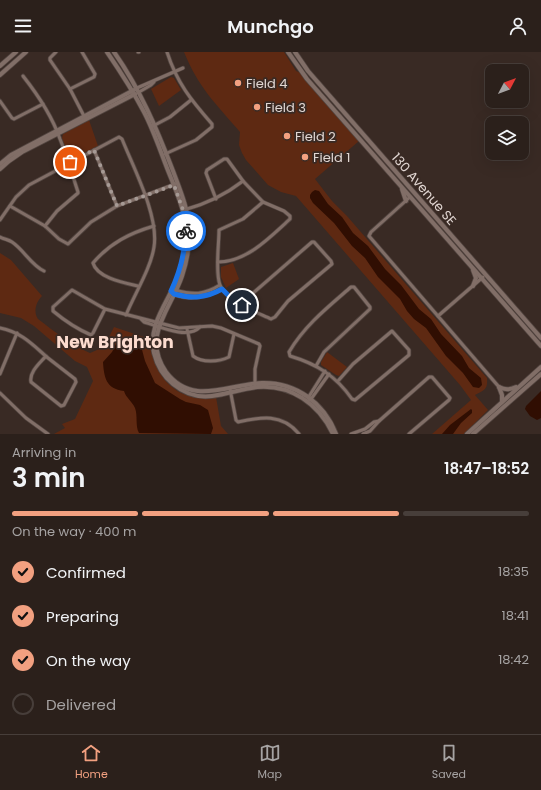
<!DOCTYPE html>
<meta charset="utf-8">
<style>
:root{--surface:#2b201b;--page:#332824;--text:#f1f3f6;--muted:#a6a3a3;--line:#473e3a;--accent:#f2a080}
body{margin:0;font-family:Poppins,sans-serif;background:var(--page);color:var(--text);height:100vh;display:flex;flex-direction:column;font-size:15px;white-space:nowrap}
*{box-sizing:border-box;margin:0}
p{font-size:13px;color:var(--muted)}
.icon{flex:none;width:22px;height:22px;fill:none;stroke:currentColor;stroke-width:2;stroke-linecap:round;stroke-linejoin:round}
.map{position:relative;height:382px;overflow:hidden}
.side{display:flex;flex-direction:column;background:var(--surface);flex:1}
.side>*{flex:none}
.needle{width:26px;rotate:49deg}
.controls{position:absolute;left:485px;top:12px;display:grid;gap:8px}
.controls a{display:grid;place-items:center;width:44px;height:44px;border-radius:8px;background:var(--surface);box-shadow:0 4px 16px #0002,0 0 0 1px var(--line);font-size:20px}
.pin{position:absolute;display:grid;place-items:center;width:34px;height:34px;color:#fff;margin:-17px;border:2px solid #fff;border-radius:50%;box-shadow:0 1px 4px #0007}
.courier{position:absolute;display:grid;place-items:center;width:40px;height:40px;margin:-20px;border:3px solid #1a73e8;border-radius:50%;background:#fff;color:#222;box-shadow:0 1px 5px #0007}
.head em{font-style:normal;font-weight:600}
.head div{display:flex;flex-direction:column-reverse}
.head{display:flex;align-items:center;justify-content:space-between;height:68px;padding:0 12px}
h1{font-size:26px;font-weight:600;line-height:30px}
.bar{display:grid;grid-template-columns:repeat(4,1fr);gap:6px 4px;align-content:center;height:48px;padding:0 12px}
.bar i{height:5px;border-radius:3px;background:var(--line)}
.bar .selected{background:var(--accent)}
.bar p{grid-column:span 4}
ol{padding:0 12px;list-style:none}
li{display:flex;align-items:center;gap:12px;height:44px}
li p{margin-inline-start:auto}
li .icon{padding:4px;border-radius:50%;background:var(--accent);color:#111;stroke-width:4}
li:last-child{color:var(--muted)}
li i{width:22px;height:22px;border:2px solid var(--line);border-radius:50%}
header{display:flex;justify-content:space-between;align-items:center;height:52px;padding:0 12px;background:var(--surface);font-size:18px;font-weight:600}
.tabs{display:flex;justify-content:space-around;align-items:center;height:56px;border-top:1px solid var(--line);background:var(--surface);font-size:11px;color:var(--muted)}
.tabs a{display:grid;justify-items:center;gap:2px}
.tabs .selected{color:var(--accent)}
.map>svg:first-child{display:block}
.green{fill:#5e2912}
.water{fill:#300e02}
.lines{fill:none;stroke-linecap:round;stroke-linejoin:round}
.street-casing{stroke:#524540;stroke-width:4.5}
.secondary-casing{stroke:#524540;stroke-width:5.5}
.street{stroke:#816e67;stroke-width:3}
.secondary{stroke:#816e67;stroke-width:4}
.done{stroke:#a69a95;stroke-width:4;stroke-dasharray:0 7.2}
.route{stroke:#1a73e8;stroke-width:5}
.poi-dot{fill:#f2a080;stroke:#392a24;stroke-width:1.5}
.labels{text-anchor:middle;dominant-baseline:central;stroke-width:3.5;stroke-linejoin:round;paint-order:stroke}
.poi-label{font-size:13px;fill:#e1d6d2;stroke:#392a24;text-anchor:start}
.street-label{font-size:13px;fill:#e1d6d2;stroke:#392a24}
.district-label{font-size:17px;font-weight:bold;fill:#fcdccf;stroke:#392a24}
</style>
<header><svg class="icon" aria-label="menu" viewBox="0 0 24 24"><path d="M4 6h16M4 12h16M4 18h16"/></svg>Munchgo<svg class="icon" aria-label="person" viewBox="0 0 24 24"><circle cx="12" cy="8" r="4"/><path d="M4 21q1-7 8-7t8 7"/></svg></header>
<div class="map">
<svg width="541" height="382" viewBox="0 0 541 382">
<rect width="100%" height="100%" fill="#392a24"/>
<g class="green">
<path d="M184,0H284L296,19L301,21L331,58L359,89L315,127L332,149L347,164L487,326C488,338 484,338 475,343L488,358L464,382H432L471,348L460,333L296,144L281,140L268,133L246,108L242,101L239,93L240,80C216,52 198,35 184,0Z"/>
<polygon points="171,25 174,26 181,38 159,54 151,37"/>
<polygon points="89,68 98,94 72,107 70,107 62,86 63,82"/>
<path d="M0,201L11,208L42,244C36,250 33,260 38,267C55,280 71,293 90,301L104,295L114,275L150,287C151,314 168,343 197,345C203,346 210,345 216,345L221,374L228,382H54L65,376L62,372L75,367L93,329L87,315L75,309L34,274L21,266L0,261Z"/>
<polygon points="233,211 239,227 226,236 221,225 221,215"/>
<polygon points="327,300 347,315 339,324 336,323 321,313 321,310"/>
</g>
<g class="water">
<polygon points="315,138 319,139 328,152 342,165 353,181 368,194 385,217 401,233 419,257 431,267 441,282 462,304 469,316 481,326 482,333 479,336 473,335 463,321 446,304 426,276 414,267 407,259 400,247 378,225 365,206 352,194 334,171 313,151 310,146 310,143 312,140"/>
<path d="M121,286L137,289L141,294L145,309L155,331L180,347L186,350L200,353L208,358L213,376L211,382L139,381C135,374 138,364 135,356C132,349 126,346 124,339C106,337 104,325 103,310L112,300L117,290Z"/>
<polygon points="541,339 541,366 537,368 530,364 525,357 526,354"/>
<polygon points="471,357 472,358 472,361 461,371 453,382 442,382 450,373"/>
</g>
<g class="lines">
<g class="street-casing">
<g id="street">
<polyline points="56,0 50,6 50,8 70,37 85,66"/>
<polyline points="138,0 139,0"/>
<path d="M23,24C38,43 52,64 60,87C67,104 72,122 78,140V141L57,159L45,174"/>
<polyline points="137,36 183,16"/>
<polyline points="70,37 94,25 95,22 82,0"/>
<polyline points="139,40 151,33 154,30"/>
<polyline points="0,49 12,66 14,67 43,52"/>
<polyline points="153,74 170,65 191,48"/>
<polyline points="94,98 117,154"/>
<path d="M165,102L196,88L212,75V72C191,48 177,31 167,0"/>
<polyline points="410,145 371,180 369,184 499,335"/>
<polyline points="10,154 45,174 59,187 68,192 91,170 117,154 175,132"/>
<path d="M184,158C206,152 225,143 243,129L227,107H224L207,118L206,121L216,147"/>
<path d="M0,168L16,145L29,133L119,85L122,87C134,117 159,164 154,195C151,216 134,243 126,263"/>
<path d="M0,185C4,187 9,188 12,190C24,198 31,213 44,219"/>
<path d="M218,210C247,210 270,185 290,167V164L284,159L263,150L243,129"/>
<path d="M138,234C125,231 97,226 93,211C110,191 130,181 154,174"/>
<path d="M175,238C193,243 204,243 220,233"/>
<path d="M173,242C189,249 207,245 222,237"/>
<path d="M243,253L252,242L312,190H314L331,209L332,212L288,249L275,265L271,267C256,260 227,250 220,233C215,220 219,193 219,178L243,167L263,150"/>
<path d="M105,257L93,281L91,283C77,277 65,269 53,259V255L72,238L105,257L179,276L212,274L221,276L259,292L260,294L255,317V334"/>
<polyline points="438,264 483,225"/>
<path d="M141,267L144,270C158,274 188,288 200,275"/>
<path d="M0,276C21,280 32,292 48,306C57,313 66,320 75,327L76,330L64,353L61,354L31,330C29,320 40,311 46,304"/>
<path d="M187,277L193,304C202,311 219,310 229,305L234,282"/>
<path d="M316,314L324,300L370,257V255L354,235H351C328,255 305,273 289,300L290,304C317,312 336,324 352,347L355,348L409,303V298L392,279L353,312L338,329"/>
<polyline points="0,322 17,281"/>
<path d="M230,337L236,368L238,370C261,365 282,361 299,382"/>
<polyline points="0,341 26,366 48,382"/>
<polyline points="308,346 325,319"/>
<polyline points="309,348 311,347 329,322"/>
<polyline points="351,382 365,377 374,370 379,369"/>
<polyline points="363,382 370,379 379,369 429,325 432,325 450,346 449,348 409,382"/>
</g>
</g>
<g class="secondary-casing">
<g id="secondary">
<path d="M107,0C120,19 133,39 144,60C154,79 161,101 169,121C175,136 181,149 184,164C187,182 185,201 180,219C172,246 147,270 154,301C157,313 163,324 173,332C184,341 197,346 212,344C227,342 242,337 257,335C291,332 319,352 333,382"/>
<path d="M114,0C140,37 157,77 173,119C180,138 188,156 189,177C190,193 187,209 182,224C171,257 141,284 166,320C192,355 228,332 262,331C296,330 324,351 336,382"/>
<polyline points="288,0 307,27 541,294"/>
<polyline points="295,0 308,19 541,286"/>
<polyline points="0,14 16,0"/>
<polyline points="0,23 26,0"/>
<polyline points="0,112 11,103 134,38"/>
<polyline points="0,117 9,109 22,100 135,42"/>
<polyline points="402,137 406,149"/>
<polyline points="473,234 476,226 473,218"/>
<path d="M499,335C505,338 509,338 516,335"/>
<polyline points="499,335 502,343 502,349"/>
<polyline points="467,382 541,315"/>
<polyline points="473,382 541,322"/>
</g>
</g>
<use href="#street" class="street"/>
<use href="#secondary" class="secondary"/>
</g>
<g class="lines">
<polyline class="done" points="70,110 94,98 117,154 174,133 183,158 186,179"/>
<path class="route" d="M186,179C185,200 180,220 171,239L174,242C192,247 206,246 222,237L230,245L242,253"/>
</g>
<g class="poi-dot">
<circle cx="238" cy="31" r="4"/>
<circle cx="257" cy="55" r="4"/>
<circle cx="287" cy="84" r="4"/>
<circle cx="305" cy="105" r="4"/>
</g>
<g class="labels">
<g class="poi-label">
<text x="246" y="31">Field 4</text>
<text x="265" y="55">Field 3</text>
<text x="295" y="84">Field 2</text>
<text x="313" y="105">Field 1</text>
</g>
<g class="street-label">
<text transform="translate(424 137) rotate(49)">130 Avenue SE</text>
</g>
<g class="district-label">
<text x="115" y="290">New Brighton</text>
</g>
</g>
</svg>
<div class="controls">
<a><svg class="needle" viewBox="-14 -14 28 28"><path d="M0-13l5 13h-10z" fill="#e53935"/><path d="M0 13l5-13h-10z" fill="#a6a3a3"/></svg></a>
<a><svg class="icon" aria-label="layers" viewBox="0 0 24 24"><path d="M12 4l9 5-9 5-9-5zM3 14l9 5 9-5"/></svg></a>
</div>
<div class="pin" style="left:70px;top:110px;background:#ea580c"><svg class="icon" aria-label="bag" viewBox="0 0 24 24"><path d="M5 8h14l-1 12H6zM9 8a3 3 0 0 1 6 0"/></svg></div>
<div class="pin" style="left:242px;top:253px;background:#1f2937"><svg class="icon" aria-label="home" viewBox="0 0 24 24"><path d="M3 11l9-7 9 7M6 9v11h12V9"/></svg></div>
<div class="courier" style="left:186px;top:179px"><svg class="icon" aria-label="bike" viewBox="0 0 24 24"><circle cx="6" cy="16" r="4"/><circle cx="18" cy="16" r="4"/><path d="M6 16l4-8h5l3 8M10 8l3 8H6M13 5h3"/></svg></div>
</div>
<section class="side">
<div class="head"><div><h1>3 min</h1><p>Arriving in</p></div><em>18:47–18:52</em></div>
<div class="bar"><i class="selected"></i><i class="selected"></i><i class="selected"></i><i></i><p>On the way · 400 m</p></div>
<ol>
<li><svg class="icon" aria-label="check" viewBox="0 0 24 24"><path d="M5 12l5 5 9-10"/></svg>Confirmed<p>18:35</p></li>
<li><svg class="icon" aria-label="check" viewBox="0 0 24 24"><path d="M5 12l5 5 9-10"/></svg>Preparing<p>18:41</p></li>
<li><svg class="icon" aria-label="check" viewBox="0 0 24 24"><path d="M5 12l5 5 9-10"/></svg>On the way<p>18:42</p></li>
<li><i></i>Delivered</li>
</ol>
</section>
<nav class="tabs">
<a class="selected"><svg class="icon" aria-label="home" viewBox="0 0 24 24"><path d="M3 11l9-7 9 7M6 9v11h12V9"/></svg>Home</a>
<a><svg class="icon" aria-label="map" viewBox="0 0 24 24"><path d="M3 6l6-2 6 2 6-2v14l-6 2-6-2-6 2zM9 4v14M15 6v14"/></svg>Map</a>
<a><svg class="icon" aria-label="saved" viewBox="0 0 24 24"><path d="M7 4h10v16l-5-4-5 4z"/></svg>Saved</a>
</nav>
